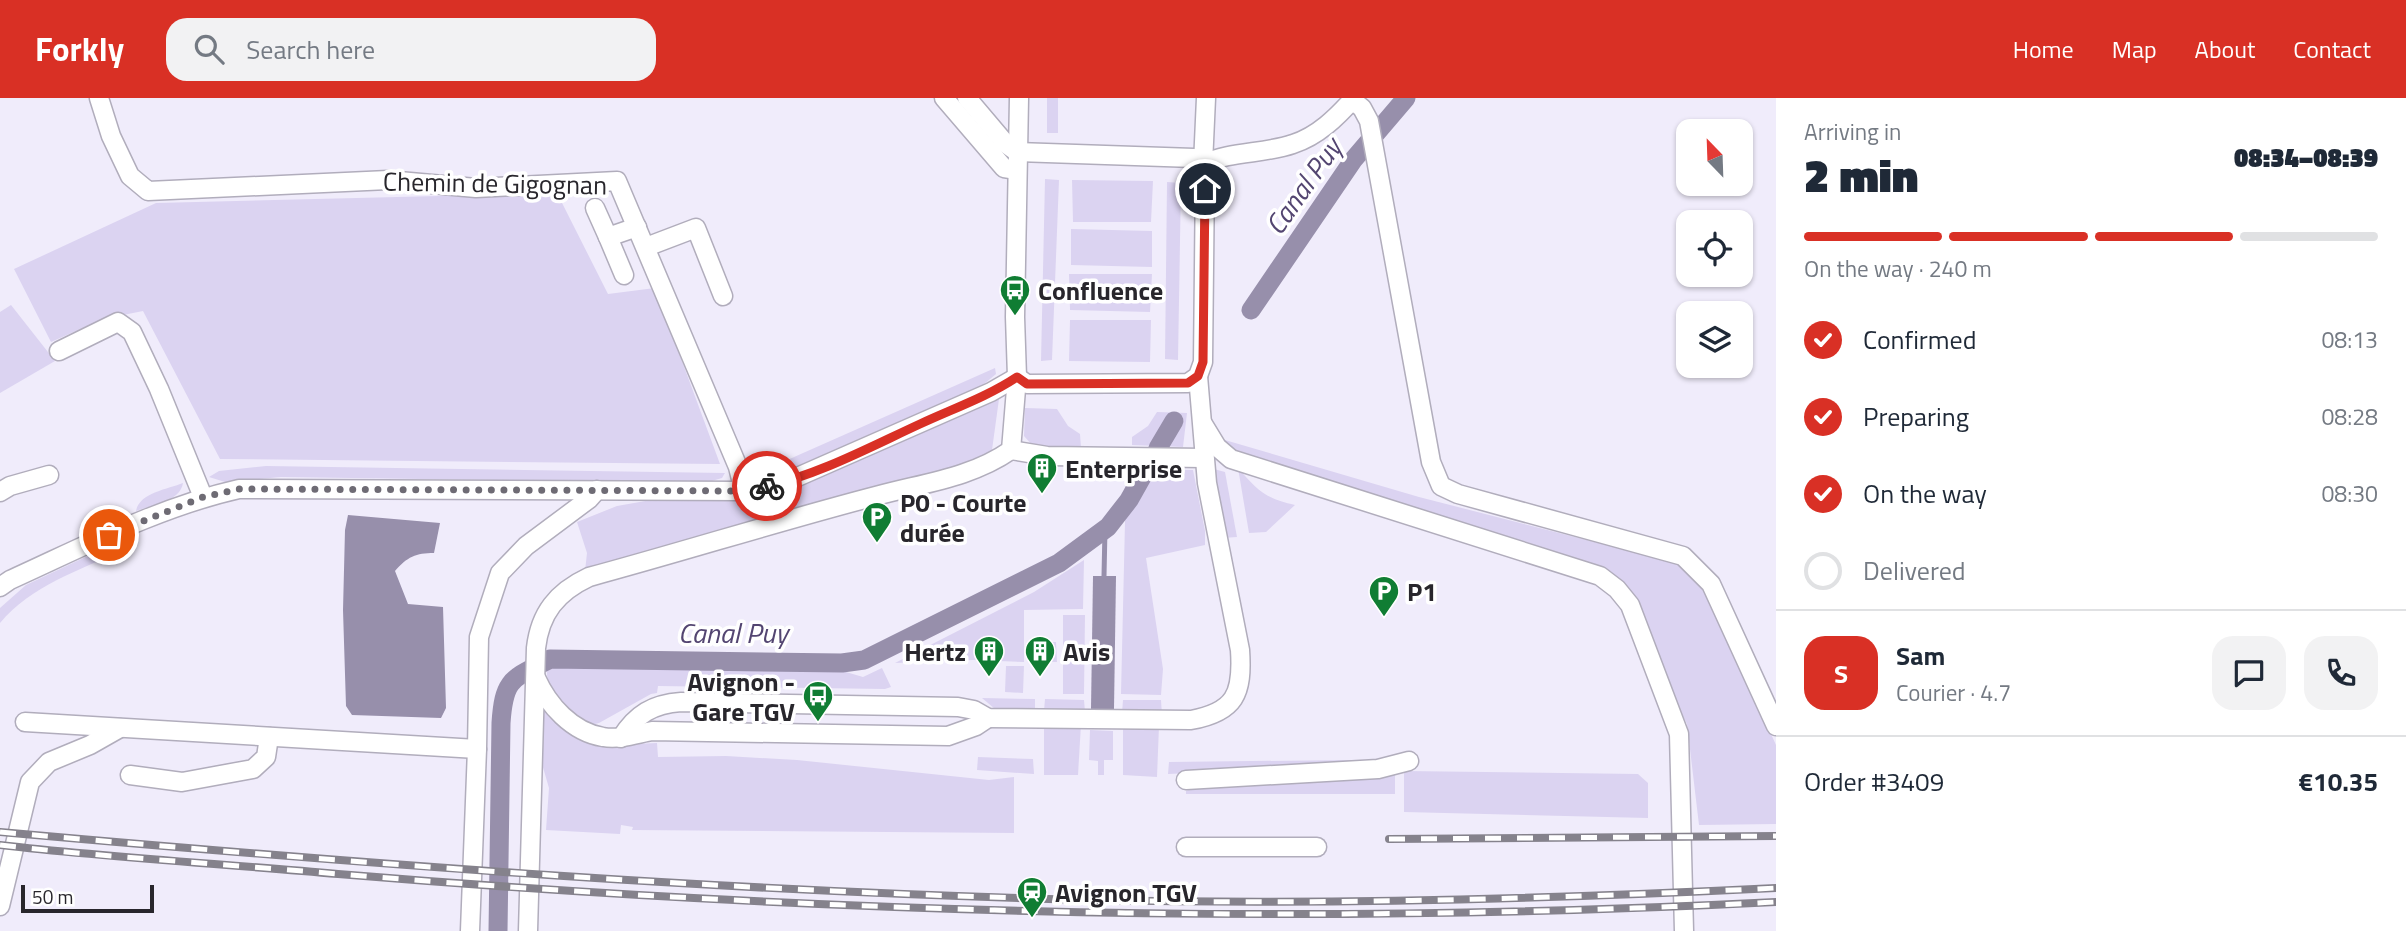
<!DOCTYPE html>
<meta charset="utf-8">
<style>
:root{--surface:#fff;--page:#f2f2f3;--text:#1f2937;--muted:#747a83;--line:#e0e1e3;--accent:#d93025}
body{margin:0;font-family:"Titillium Web",sans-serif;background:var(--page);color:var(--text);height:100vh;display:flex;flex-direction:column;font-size:26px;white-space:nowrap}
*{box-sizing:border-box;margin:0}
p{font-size:23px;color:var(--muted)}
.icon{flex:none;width:38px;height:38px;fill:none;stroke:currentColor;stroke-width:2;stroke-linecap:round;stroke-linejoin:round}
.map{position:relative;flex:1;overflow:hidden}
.sheet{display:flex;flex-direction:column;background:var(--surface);width:630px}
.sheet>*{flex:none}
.needle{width:46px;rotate:337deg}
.tools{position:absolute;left:1676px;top:21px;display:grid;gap:14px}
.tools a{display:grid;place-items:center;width:77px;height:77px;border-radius:14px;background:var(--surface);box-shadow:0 2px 5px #0004;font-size:35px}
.scale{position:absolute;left:21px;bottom:18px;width:133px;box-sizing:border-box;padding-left:7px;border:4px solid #28262c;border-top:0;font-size:19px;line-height:24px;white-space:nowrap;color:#28262c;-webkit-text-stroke:5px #fff;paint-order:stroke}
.pin{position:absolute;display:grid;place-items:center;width:60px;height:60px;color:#fff;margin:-30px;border:4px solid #fff;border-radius:50%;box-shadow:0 2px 7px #0007}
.courier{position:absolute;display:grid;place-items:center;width:70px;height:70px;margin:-35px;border:5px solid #d93025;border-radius:50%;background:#fff;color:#222;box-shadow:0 2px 9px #0007}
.overview em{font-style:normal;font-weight:800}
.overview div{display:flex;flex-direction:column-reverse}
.overview{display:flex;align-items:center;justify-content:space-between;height:119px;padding:0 28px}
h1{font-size:46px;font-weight:800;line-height:52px}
.bar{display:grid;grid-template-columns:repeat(4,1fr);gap:10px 7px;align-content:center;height:84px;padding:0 28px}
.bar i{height:9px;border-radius:5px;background:var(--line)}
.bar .current{background:var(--accent)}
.bar p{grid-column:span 4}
.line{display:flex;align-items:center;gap:18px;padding:0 28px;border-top:2px solid var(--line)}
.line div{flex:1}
.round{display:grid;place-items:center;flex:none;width:74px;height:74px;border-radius:21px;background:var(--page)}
ol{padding:0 28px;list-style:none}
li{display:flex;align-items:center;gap:21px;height:77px}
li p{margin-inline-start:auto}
li .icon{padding:7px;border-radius:50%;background:var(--accent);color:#fff;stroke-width:4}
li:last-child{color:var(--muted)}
li i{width:38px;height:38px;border:4px solid var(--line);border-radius:50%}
header{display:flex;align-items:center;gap:42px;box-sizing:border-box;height:98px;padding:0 35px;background:var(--accent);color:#fff}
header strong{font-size:33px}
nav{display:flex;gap:38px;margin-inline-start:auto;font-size:24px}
.search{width:490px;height:63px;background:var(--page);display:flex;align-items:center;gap:18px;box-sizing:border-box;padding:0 24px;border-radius:21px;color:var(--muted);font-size:26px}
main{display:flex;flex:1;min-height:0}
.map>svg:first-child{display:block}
.green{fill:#dbd3f1}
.water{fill:#978fab}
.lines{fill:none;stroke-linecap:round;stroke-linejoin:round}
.stream{stroke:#978fab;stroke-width:5}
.canal{stroke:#978fab;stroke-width:19}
.minor-casing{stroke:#b1adbc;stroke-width:21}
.minor{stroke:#fff;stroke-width:18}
.rail-casing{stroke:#85828c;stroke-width:8}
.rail{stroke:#fff;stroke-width:5;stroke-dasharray:16;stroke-linecap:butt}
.done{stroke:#6e6b74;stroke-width:7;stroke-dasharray:0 12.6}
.route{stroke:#d93025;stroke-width:9}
.labels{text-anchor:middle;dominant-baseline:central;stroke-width:7;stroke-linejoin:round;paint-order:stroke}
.street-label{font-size:26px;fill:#28262c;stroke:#fff}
.poi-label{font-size:26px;font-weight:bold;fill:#28262c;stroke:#fff;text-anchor:start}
.water-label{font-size:28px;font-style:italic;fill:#534571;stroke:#fff}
</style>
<header>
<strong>Forkly</strong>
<div class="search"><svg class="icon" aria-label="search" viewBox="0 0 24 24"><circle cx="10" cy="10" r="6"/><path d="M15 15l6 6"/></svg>Search here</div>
<nav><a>Home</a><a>Map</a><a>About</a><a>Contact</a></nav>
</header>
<main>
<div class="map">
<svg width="1776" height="833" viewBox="0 0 1776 833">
<rect width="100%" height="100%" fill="#f0ecfb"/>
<g class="green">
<rect x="1047" y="0" width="11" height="35"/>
<polygon points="1045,81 1059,82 1052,262 1041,263"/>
<polygon points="1072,82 1153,83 1151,124 1073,124"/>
<polygon points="1167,84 1181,85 1178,262 1165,261"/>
<polygon points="557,95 608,196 655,190 720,366 220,361 143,213 103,221 51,244 14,171 156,105"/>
<polygon points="1071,131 1152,133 1152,169 1071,167"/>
<polygon points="1069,176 1152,176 1150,214 1070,212"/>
<polygon points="11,207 55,263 0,295 0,214"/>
<polygon points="1070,222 1151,222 1150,264 1069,263"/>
<polygon points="995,270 996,276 983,287 785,374 777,376 755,370 776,367"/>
<polygon points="999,301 992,352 975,363 585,473 587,455 577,424 617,408 651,402 738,402 776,398"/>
<polygon points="1025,310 1057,311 1068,328 1080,336 1081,350 1034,349 1024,338"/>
<polygon points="1157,314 1187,315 1183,349 1132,347 1132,339 1148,328"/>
<polygon points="1218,340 1419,399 1606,447 1652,454 1686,468 1704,489 1776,647 1776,726 1699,727 1687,626 1613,481 1232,355"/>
<polygon points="266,368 725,375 722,380 705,385 281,379 225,384 209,379 219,373"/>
<polygon points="1210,370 1225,374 1237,439 1222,440"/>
<path d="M1238,370C1257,392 1266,401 1295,407L1266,434L1249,435Z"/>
<polygon points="1131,371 1193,372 1205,433 1205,447 1146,460 1163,571 1161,597 1121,596 1126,381"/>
<path d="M183,385C180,404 152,407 136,413C139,395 168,391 183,385Z"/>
<path d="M130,438C132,445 128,448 122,453C79,472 31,488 0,525V510L26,487Z"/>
<polygon points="1084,462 1083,511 1024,512 1024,564 973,562 895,565 1034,494"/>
<polygon points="1063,517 1085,517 1084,596 1063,596"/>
<polygon points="1029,544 1056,544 1057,564 1028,563"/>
<polygon points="1006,568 1024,568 1023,595 1005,594"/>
<path d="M547,569L846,574L863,579L882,570L891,589L885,591L658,588L657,595L651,596L599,625L591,627C567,613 545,599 547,569Z"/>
<polygon points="982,600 1035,601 1035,612 995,611"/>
<polygon points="1045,601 1084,602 1085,614 1044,613"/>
<polygon points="1123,602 1161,602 1162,617 1122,615"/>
<polygon points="542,604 609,647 657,645 658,659 726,658 797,662 989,682 1014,679 1014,735 632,732 633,729 621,727 620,736 546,732 549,690 538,652"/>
<polygon points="1044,626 1081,626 1078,677 1044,677"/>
<polygon points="1123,627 1159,628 1157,679 1123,677"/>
<polygon points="1090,632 1113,633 1113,662 1104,662 1104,677 1098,677 1098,663 1089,662"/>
<polygon points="978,659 1033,661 1034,676 977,672"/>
<polygon points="1351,662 1373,667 1168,676 1169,664"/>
<polygon points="1395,673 1395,696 1186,696 1186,693 1197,688"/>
<polygon points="1404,673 1638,676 1648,685 1648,720 1404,714"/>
</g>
<g class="water">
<path d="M348,417L440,425L434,455C416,455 407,459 395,473L408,506L443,509L446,610L441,620L352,617L346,608L343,512L345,432Z"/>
<polygon points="1093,478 1116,478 1114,611 1091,611"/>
</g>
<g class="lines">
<polyline class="stream" points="1104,478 1105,431"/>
<g class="canal">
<polyline points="1251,212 1354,61 1406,0"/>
<polyline points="1158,350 1174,323"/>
<path d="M498,833L501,625C504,580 512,581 550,561L842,565L864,562L1059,465L1108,429L1129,402L1147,370"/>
</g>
<g class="minor-casing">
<g id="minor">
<polyline points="99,0 111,38 130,78 148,93 388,82 476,90 617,83 738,369 744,393"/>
<polyline points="944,0 1004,70 1017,72"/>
<polyline points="967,0 1006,46 1017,54"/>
<polyline points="1352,2 1362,10 1369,23 1431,364 1441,388 1458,396 1683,458 1711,486 1776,628"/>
<polyline points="1017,54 1194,60 1203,66"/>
<path d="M1203,66C1231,53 1264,56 1293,46C1318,38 1337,19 1354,0"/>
<polyline points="595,110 608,139"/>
<polyline points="646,149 696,130 723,198"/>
<polyline points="624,177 608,139 637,129"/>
<polyline points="59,253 118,224 132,234 159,291 203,399"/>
<polyline points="1017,279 1027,286 1188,285 1198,278 1203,264 1205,75 1203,66 1206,0"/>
<polyline points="1203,326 1217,349 1231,361 1600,478 1617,491 1630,507 1679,636 1684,833"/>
<polyline points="1011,352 1047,358 1204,360"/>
<polyline points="0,394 10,388 49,377"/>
<path d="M0,489L10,482C85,448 159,409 239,391L744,393L786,384L991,294L1017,279"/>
<path d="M536,580C548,607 572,634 603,639C619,642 636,636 652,633L948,638L976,628L988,620"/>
<polyline points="25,624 477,651"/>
<path d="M621,640C636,616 653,606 681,604L958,609L974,612L988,620L1191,622C1235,614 1243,596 1240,552L1207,385L1198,278"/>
<polyline points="130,677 182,684 253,671 266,659 269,639"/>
<polyline points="1186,682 1378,671 1409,663"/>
<polyline points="1186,749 1317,749"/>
<polyline points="0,808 30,684 49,664 90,647 120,630"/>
<polyline points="470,833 477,651 479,539 500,475 526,448 589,401 597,392"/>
<path d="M528,833L536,550C540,515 557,494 589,479C685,453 780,423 876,398C923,385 971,380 1011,352L1017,279L1015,219L1019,0"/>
</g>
</g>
<use href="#minor" class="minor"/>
<g class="rail-casing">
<g id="rail">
<path d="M0,734C365,766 731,794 1097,802C1323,807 1550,801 1776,790"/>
<polyline points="1389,741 1776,738"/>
<path d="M0,747C112,760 226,766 338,776C816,815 1297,828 1776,804"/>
</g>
</g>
<use href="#rail" class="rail"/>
</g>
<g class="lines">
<polyline class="done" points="109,437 203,399 239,391 744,393 767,388"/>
<path class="route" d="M767,388C818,377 872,348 920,326C952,311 987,299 1017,279L1027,286L1188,285L1198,278L1203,264L1205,91"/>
</g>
<defs>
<g id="bus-pin" transform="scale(1.575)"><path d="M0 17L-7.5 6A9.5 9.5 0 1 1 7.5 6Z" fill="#107d33" stroke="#fff"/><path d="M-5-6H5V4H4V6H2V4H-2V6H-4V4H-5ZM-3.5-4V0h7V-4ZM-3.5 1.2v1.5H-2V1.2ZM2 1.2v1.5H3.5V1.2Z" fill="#fff"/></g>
<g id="building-pin" transform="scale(1.575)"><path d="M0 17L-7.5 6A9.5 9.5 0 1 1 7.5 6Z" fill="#107d33" stroke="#fff"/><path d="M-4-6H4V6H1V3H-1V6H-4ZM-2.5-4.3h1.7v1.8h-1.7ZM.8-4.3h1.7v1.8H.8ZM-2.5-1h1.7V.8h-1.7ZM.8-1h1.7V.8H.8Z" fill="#fff"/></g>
<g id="parking-pin" transform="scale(1.575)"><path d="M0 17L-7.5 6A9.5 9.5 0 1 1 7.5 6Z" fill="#107d33" stroke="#fff"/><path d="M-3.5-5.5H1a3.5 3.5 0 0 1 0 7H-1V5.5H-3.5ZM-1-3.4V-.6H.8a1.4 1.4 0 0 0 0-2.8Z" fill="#fff"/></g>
<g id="station-pin" transform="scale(1.575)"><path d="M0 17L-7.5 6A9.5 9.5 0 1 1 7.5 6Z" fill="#107d33" stroke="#fff"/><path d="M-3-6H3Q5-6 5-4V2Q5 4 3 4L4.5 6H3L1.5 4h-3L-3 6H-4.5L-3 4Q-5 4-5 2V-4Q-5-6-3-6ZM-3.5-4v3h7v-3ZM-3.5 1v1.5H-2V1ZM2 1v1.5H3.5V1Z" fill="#fff"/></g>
</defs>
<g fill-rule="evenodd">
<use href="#bus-pin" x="1015" y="192"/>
<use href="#building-pin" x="1042" y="370"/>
<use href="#parking-pin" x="877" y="419"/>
<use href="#parking-pin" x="1384" y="493"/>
<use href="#building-pin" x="989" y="553"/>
<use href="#building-pin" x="1040" y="553"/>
<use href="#bus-pin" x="818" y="598"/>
<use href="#station-pin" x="1032" y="794"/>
</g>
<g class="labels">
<g class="street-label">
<text transform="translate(495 85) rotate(1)">Chemin de Gigognan</text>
</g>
<g class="poi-label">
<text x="1038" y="192">Confluence</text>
<text x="1065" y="370">Enterprise</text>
<text x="900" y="404">P0 - Courte<tspan x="900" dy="30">durée</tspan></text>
<text x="1407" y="493">P1</text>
<text x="966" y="553" text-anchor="end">Hertz</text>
<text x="1063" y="553">Avis</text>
<text x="795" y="583" text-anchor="end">Avignon -<tspan x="795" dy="30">Gare TGV</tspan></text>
<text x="1055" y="794">Avignon TGV</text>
</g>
<g class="water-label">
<text transform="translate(1303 88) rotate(-55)">Canal Puy</text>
<text x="733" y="534">Canal Puy</text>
</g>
</g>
</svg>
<div class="tools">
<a><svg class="needle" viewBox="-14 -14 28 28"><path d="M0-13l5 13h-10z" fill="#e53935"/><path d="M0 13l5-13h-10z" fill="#747a83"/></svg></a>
<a><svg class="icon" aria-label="locate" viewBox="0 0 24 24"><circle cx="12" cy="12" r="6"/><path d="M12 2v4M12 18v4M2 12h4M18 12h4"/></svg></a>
<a><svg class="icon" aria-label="layers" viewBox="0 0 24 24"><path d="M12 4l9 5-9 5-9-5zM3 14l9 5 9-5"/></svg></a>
</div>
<div class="scale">50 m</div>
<div class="pin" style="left:109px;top:437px;background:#ea580c"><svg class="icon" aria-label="bag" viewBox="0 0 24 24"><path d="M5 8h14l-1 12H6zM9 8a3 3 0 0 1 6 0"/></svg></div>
<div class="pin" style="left:1205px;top:91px;background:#1f2937"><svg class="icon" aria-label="home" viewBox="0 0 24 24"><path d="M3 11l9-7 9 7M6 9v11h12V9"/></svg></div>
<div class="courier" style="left:767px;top:388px"><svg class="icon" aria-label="bike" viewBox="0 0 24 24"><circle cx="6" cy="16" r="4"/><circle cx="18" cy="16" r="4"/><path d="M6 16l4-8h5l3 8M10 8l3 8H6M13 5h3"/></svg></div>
</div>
<section class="sheet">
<div class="overview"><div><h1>2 min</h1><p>Arriving in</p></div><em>08:34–08:39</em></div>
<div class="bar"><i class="current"></i><i class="current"></i><i class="current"></i><i></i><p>On the way · 240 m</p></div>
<ol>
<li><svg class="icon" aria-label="check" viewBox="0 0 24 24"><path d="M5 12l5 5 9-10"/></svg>Confirmed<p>08:13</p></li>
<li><svg class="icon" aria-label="check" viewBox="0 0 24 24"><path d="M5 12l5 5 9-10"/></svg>Preparing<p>08:28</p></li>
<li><svg class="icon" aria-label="check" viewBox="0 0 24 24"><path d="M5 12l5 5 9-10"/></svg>On the way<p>08:30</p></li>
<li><i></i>Delivered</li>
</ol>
<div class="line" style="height:126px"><b class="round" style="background:var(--accent);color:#fff">S</b><div><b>Sam</b><p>Courier · 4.7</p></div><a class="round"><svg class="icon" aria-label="chat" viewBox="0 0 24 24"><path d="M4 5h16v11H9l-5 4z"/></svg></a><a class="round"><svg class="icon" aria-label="phone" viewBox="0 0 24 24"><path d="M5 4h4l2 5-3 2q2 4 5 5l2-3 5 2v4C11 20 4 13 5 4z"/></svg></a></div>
<div class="line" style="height:91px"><div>Order #3409</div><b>€10.35</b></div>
</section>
</main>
